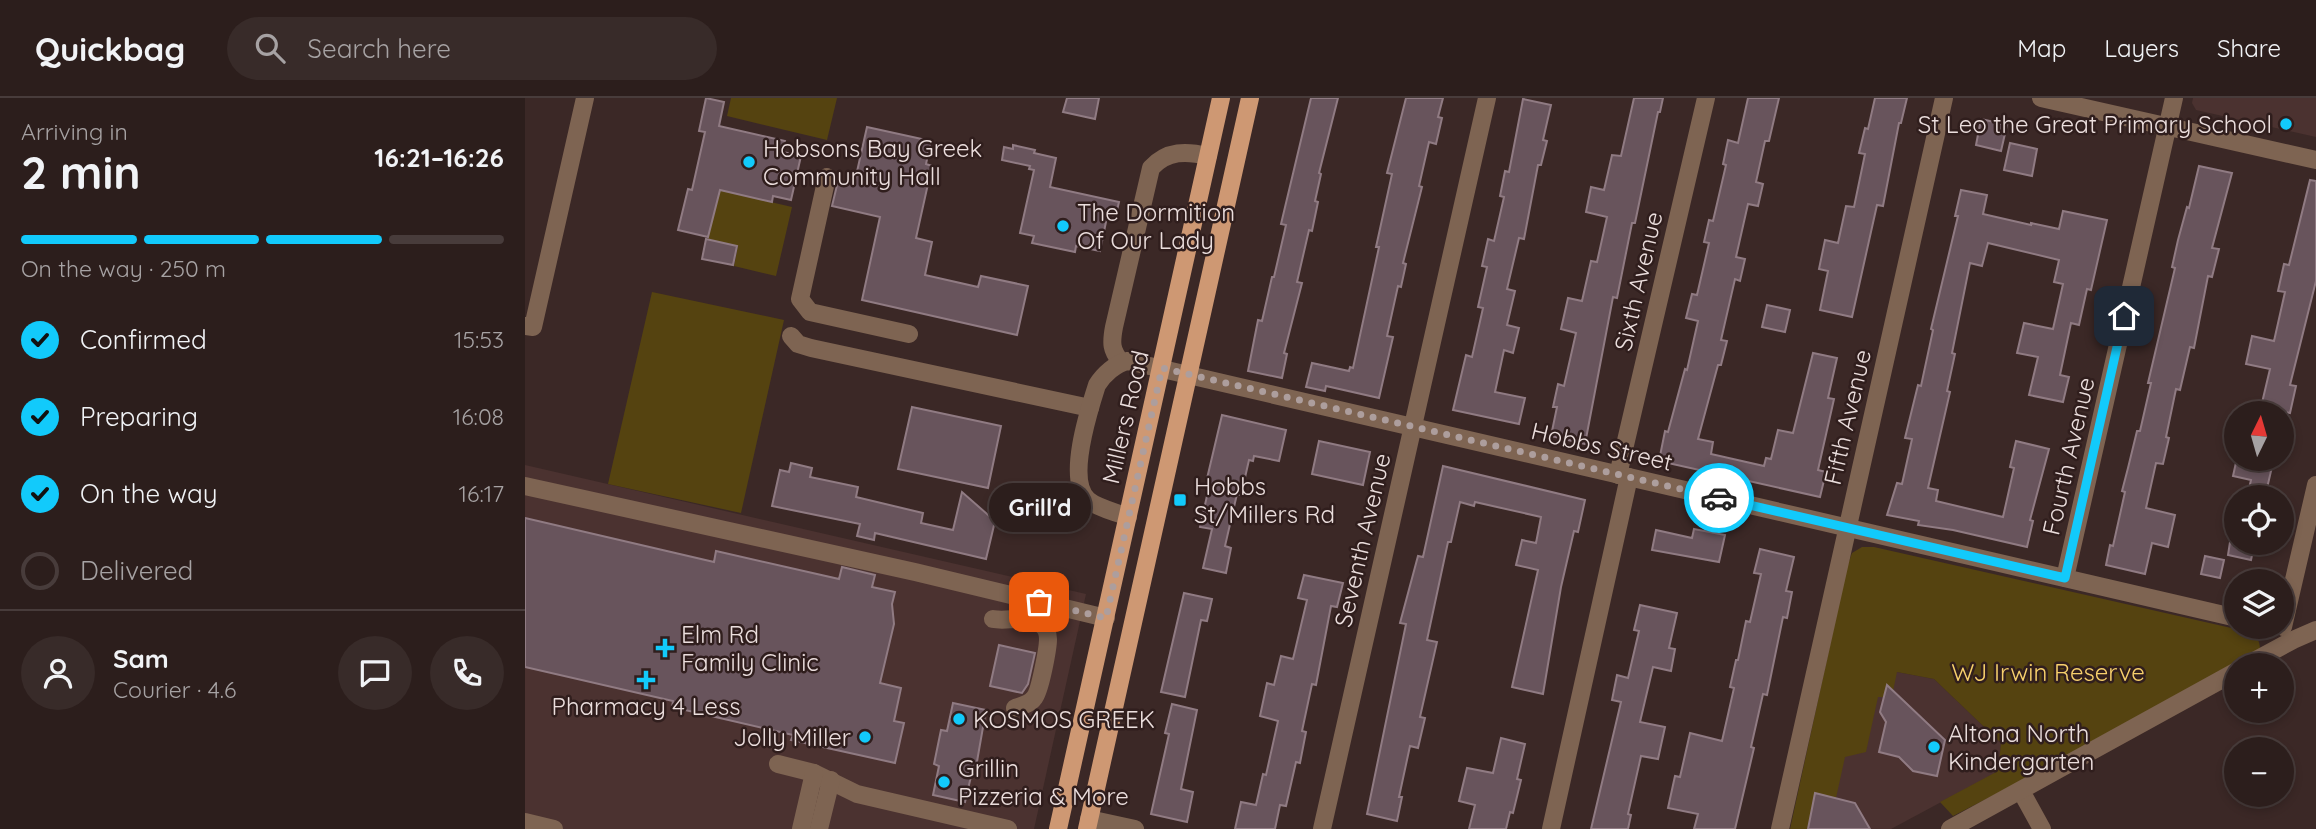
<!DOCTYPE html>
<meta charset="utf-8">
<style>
:root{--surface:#2c1e1c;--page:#382b29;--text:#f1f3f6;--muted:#a6a2a3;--line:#483c3b;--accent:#12cafb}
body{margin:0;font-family:Quicksand,sans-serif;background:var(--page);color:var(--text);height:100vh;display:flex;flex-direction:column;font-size:26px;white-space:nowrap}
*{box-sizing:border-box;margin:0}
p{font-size:23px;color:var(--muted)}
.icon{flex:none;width:38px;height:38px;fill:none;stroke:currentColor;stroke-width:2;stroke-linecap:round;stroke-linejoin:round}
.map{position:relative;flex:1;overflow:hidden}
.panel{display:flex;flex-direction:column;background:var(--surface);width:525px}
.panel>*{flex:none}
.needle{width:46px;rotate:5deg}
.buttons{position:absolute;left:1699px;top:303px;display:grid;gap:14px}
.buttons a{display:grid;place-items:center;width:70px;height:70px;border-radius:50%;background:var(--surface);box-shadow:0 4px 10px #0003,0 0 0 2px var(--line);font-size:35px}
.pin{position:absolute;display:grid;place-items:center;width:60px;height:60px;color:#fff;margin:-30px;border-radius:14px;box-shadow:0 4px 10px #0006}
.courier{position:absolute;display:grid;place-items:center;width:70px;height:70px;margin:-35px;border:5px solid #12cafb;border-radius:50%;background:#fff;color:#222;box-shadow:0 2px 9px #0007}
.bubble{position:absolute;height:49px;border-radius:24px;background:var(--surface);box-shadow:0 4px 10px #0003,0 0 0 2px var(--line);font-size:23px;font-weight:800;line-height:49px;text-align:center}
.overview em{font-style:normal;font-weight:800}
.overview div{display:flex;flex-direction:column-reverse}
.overview{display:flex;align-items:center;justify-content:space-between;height:119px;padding:0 21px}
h1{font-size:46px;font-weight:800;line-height:52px}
.bar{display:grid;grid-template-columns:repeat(4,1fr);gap:10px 7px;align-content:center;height:84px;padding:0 21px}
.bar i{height:9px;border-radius:5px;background:var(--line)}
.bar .current{background:var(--accent)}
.bar p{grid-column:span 4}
.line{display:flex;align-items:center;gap:18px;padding:0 21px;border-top:2px solid var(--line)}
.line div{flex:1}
.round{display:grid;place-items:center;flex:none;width:74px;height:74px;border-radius:37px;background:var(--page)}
ol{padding:0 21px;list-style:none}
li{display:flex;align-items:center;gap:21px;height:77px}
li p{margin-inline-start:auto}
li .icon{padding:7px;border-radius:50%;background:var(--accent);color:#111;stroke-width:4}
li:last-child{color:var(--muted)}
li i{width:38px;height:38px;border:4px solid var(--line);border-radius:50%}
header{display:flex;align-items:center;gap:42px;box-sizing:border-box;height:98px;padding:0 35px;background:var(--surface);border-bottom:2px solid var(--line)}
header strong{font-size:33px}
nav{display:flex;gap:38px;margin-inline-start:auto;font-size:24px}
.search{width:490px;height:63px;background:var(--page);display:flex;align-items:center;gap:18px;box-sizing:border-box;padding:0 24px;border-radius:38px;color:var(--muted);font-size:26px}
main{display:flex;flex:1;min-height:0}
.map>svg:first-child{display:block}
.built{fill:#4b3230}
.green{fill:#554310}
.building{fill:#68545c;stroke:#907b83;stroke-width:2}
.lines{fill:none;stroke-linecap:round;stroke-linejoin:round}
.minor{stroke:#7e6452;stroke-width:18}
.major{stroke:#ce9873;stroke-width:18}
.done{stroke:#ad9e9d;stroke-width:7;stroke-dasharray:0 12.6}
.route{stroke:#12cafb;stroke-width:9}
.poi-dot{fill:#12cafb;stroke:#301e1d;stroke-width:2.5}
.labels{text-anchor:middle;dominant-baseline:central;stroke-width:5;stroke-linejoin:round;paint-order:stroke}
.poi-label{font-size:24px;fill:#ebdedd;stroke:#301e1d;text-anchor:start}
.street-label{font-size:24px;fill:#ebdedd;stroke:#301e1d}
.park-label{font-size:24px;fill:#f7d06c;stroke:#301e1d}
</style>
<header>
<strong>Quickbag</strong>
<div class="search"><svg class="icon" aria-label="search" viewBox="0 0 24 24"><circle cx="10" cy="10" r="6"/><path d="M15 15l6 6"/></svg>Search here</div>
<nav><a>Map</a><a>Layers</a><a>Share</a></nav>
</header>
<main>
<section class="panel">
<div class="overview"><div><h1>2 min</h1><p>Arriving in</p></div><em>16:21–16:26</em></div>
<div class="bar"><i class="current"></i><i class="current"></i><i class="current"></i><i></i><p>On the way · 250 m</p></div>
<ol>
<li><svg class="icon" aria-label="check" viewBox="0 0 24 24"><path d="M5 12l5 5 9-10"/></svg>Confirmed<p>15:53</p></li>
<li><svg class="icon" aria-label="check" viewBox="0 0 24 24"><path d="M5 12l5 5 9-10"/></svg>Preparing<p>16:08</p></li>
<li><svg class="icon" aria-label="check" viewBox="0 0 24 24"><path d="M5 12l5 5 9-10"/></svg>On the way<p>16:17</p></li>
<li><i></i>Delivered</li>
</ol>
<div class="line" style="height:126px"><a class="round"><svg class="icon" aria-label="person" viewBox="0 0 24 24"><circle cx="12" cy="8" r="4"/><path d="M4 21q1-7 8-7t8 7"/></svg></a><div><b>Sam</b><p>Courier · 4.6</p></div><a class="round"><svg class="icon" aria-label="chat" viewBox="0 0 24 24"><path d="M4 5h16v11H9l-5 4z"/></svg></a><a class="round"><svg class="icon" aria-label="phone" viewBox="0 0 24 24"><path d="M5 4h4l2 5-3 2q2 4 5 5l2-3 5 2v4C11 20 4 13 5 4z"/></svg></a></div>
</section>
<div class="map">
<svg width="1791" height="731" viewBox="0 0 1791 731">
<rect width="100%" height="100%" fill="#3b2826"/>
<g class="built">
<polygon points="1668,0 1791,0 1791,39 1671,12 1667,5"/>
<polygon points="0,367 561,496 509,731 0,731"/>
<polygon points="1372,574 1409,581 1476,645 1474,673 1366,731 1283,731 1290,695 1320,659 1353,598"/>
</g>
<g class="green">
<polygon points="206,0 312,0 302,42 202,18"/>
<polygon points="194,92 267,109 251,178 209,168 213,148 183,141"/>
<polygon points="127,194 259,222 216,415 83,386"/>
<path d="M1337,449H1349L1724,534C1732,539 1735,542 1735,552L1704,577L1428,718L1415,704L1473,673L1476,645L1409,581L1372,574L1368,593L1361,591L1359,599H1353L1341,654L1320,659L1311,700L1291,695L1283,731H1265L1322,469L1327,455Z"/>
</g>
<g class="building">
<polygon points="181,0 199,4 194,28 260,43 258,54 276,58 266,102 248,98 247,104 195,92 183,139 153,132 163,91 167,92 180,34 174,33"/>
<polygon points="542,0 574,0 570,21 538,14"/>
<polygon points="786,0 813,0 794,75 796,76 790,103 793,104 787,133 784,132 772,184 777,185 759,255 762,256 757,280 723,273 733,222 737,223 747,179 749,179 761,127 756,126"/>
<polygon points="881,0 918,0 913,19 917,20 911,46 904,44 894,88 897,89 878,165 881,166 876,189 873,188 862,238 868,239 854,300 801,288 800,293 781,289 787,265 824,273 825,269 828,270 854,149 851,149 867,76 862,75"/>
<polygon points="1109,0 1138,0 1135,14 1133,14 1110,125 1107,125 1092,200 1088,199 1060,346 1026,338 1032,309 1028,309 1033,286 1039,288 1051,235 1036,231 1043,200 1057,203 1066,163 1072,164 1082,119 1061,114 1066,89 1079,92 1087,57 1096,58"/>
<polygon points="1223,0 1254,0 1244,43 1240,43 1231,84 1238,86 1233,108 1223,106 1211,159 1220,161 1215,183 1210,181 1196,242 1202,243 1196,267 1193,267 1173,341 1188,344 1186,356 1239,368 1241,360 1246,361 1253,332 1268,335 1288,255 1312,260 1303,300 1309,301 1293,372 1301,374 1295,399 1134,363 1140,333 1143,334 1160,271 1162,272 1173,223 1161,220 1167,196 1172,197 1184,145 1179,144 1184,122 1188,123 1201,67 1198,66 1203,42 1213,45"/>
<polygon points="1350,0 1382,0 1376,25 1374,25 1358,108 1352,107 1327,219 1295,212 1303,173 1294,171 1300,142 1313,145 1321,108 1329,109 1340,56 1334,55 1340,30 1343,31"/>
<polygon points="998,1 1026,7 1018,42 1022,43 1016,67 1013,67 999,141 994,140 982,191 990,193 982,227 994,230 988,255 979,252 970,294 1000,300 994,326 928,312 941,257 947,259 958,210 953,209 962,169 957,168 963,141 969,143 979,99 975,98 980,73 984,74"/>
<polygon points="1456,21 1482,27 1476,53 1451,47"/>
<polygon points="342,29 406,43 401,66 407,68 391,140 407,144 400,177 453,189 456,178 503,188 492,237 337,202 355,119 307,108 313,83 329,87"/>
<polygon points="1485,45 1512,51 1507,78 1479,72"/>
<polygon points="488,47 510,52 509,55 531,60 525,89 594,104 590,121 582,119 575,153 551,148 550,154 507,145 509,138 495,135 509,72 504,71 505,68 477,62 479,49 488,51"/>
<polygon points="1674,68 1707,75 1687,150 1694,151 1687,179 1683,178 1669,250 1665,249 1655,292 1651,291 1641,339 1644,340 1638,366 1631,365 1621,410 1650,417 1643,449 1627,445 1620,476 1581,467 1585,447 1588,448 1600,394 1597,393 1603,370 1612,333 1615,333 1626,285 1623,285 1650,170 1647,169 1653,142 1662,109 1664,110"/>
<polygon points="1785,82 1791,83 1791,183 1765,287 1771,288 1765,315 1736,309 1745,271 1721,266 1727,238 1749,243 1760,194 1753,193 1759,166 1764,167"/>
<polygon points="1436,92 1462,97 1458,116 1506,127 1506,125 1534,131 1538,113 1582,122 1566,192 1562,191 1554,227 1546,225 1535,277 1544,279 1538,304 1504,297 1513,259 1492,255 1499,225 1528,231 1538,186 1529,184 1534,162 1463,145 1457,168 1445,165 1427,255 1430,256 1422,293 1425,294 1403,390 1413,392 1411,403 1478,419 1489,370 1485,369 1491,343 1524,351 1505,422 1508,423 1502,449 1428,432 1393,427 1394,423 1362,417 1372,385 1377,386 1387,341 1380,340 1393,287 1396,288 1408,232 1406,231 1433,118 1430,118"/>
<polygon points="181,141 212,148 208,167 177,161"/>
<polygon points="1242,207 1265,212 1260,234 1237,229"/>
<polygon points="387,309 476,328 463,390 373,371"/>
<polygon points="697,317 761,332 754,363 729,358 728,363 724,362 716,397 712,396 700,448 706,450 701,475 678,470 687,431 675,429 684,389 680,389"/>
<polygon points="794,343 845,354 838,387 787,376"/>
<polygon points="1712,360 1749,360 1740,399 1722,399 1726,382 1708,378"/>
<polygon points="266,365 287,370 285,379 333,389 331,399 398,415 396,425 428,432 437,394 470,423 461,461 350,435 349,442 332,438 335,426 247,408 255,372 264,374"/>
<polygon points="918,368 1060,402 1053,434 1049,433 1036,489 1018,596 987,589 1013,472 991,467 997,442 1011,445 1016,419 950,404 949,408 935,404 926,444 923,444 902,542 912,544 895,619 900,620 893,650 885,648 874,699 877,699 872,723 842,716 881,526 875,525 893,458 898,459"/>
<polygon points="0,420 189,464 191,453 314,481 317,469 350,477 347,489 370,494 367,506 369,526 355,585 376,590 369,623 379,625 370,665 266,642 268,637 147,609 148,603 0,569"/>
<polygon points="1169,431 1200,437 1194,464 1127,452 1131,432 1167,440"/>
<polygon points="1705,444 1730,444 1726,462 1703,457"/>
<polygon points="1235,451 1269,459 1261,493 1267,494 1262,520 1258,519 1242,597 1238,596 1226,649 1229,650 1210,731 1169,731 1173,716 1143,710 1150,678 1155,679 1165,635 1197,643 1209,590 1205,589 1211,562 1213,562 1221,523 1225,524 1236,476 1229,475"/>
<polygon points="1680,458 1699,462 1695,480 1676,476"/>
<polygon points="779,477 818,485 812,509 806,508 791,587 787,586 777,633 781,634 775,665 771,664 761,708 755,707 750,731 710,731 716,704 731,707 738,676 741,677 753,623 735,618 742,585 749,587 756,558 768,561 782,502 773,500"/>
<polygon points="659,495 687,501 682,523 676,522 660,599 636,594"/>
<polygon points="1115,507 1152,515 1144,550 1150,551 1146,573 1128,569 1115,624 1140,629 1133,661 1116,658 1103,716 1106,717 1103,731 1066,731 1096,604 1087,602 1092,577 1103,580 1114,533 1109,532"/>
<polygon points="474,547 510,555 503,586 497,595 465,588"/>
<polygon points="1362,587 1420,642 1412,678 1388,673 1374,659 1354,654 1361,624 1355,614"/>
<polygon points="428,605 461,612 450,675 447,674 440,704 408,697 414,668 409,666 416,632 422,633"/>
<polygon points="647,606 672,612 656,691 668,694 662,724 626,716 644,636 640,635"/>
<polygon points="976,640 1000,646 992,681 996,682 988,715 985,714 981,731 944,731 950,707 934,703 942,670 968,675"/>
<polygon points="1290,695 1330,705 1345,731 1283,731"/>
</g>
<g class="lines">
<g class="minor">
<polyline points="1516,0 1791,62"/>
<polyline points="302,79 275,201 285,214 384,236"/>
<polyline points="0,228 8,229 60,0"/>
<polyline points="266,238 273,246 286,250 565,310"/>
<path d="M596,264C586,252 586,245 589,229L626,70C642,52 662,53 683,58"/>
<polyline points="1093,377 1181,0"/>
<polyline points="0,388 390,474 581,520"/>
<path d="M603,419C591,414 572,410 563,402C541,382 564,312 572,287C578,277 591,265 603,263L1712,520"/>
<polyline points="1540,480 1649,0"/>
<path d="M468,521C483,524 502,516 517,527C521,530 523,536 523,541C523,550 515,594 509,600C505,606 496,608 490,610"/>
<polyline points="1758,529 1791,387"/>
<polyline points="1722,567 1768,542 1791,532"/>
<polyline points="253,666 289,675 332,696 483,731"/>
<polyline points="1496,693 1517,731"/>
<polyline points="564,721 610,731"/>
<polyline points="0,724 29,731"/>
<polyline points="276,731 289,675"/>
<polyline points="294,731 306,682"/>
<polyline points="797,731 962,0"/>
<polyline points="1026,731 1104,379"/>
<polyline points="1255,731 1419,0"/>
<polyline points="1425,731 1712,573"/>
</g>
<g class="major">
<polyline points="533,731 696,0"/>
<polyline points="562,731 725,0"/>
</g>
</g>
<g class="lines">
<polyline class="done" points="514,504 581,520 637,270 1194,400"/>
<polyline class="route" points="1194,400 1540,480 1599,218"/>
</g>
<g class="poi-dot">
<circle cx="1761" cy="26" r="7"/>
<circle cx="224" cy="64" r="7"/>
<circle cx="538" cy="128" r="7"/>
<rect x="648" y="395" width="14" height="14" rx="3.5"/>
<path d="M136.5 539.5h7v7h7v7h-7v7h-7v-7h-7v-7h7z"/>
<path d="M117.5 571.5h7v7h7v7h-7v7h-7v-7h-7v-7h7z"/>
<circle cx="434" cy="621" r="7"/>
<circle cx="340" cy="639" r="7"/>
<circle cx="1409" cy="649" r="7"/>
<circle cx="419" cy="684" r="7"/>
</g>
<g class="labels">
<g class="poi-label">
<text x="1747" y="26" text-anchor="end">St Leo the Great Primary School</text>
<text x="238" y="50">Hobsons Bay Greek<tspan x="238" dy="28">Community Hall</tspan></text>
<text x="552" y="114">The Dormition<tspan x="552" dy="28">Of Our Lady</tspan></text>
<text x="669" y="388">Hobbs<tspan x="669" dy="28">St/Millers Rd</tspan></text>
<text x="156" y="536">Elm Rd<tspan x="156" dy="28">Family Clinic</tspan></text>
<text x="121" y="608" text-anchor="middle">Pharmacy 4 Less</text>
<text x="448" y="621">KOSMOS GREEK</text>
<text x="1423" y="635">Altona North<tspan x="1423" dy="28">Kindergarten</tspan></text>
<text x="326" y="639" text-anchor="end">Jolly Miller</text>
<text x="433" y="670">Grillin<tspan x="433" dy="28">Pizzeria &amp; More</tspan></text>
</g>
<g class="street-label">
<text transform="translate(1113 183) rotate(-77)">Sixth Avenue</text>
<text transform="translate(600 319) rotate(-77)">Millers Road</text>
<text transform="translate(1322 319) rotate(-77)">Fifth Avenue</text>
<text transform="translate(1077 348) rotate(13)">Hobbs Street</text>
<text transform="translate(1543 358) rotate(-77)">Fourth Avenue</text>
<text transform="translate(837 442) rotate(-77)">Seventh Avenue</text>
</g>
<g class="park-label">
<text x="1523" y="574">WJ Irwin Reserve</text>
</g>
</g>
</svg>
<div class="buttons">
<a><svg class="needle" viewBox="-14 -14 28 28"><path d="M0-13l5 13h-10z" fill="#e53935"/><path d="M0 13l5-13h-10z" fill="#a6a2a3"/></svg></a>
<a><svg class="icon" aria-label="locate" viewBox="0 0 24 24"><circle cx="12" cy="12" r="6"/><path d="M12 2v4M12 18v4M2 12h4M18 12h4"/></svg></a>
<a><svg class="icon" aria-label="layers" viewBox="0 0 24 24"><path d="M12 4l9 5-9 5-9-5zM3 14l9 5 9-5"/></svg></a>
<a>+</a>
<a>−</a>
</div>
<div class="pin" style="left:514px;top:504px;background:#ea580c"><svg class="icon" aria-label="bag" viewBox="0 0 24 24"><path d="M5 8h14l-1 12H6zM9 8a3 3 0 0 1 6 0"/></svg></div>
<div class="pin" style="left:1599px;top:218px;background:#1f2937"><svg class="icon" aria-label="home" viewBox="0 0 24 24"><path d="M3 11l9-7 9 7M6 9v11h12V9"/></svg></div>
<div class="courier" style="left:1194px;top:400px"><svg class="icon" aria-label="car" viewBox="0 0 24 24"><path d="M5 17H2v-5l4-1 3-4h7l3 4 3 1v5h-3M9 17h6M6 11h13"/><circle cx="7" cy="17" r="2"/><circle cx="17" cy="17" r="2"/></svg></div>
<div class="bubble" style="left:464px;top:385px;width:102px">Grill'd</div>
</div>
</main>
